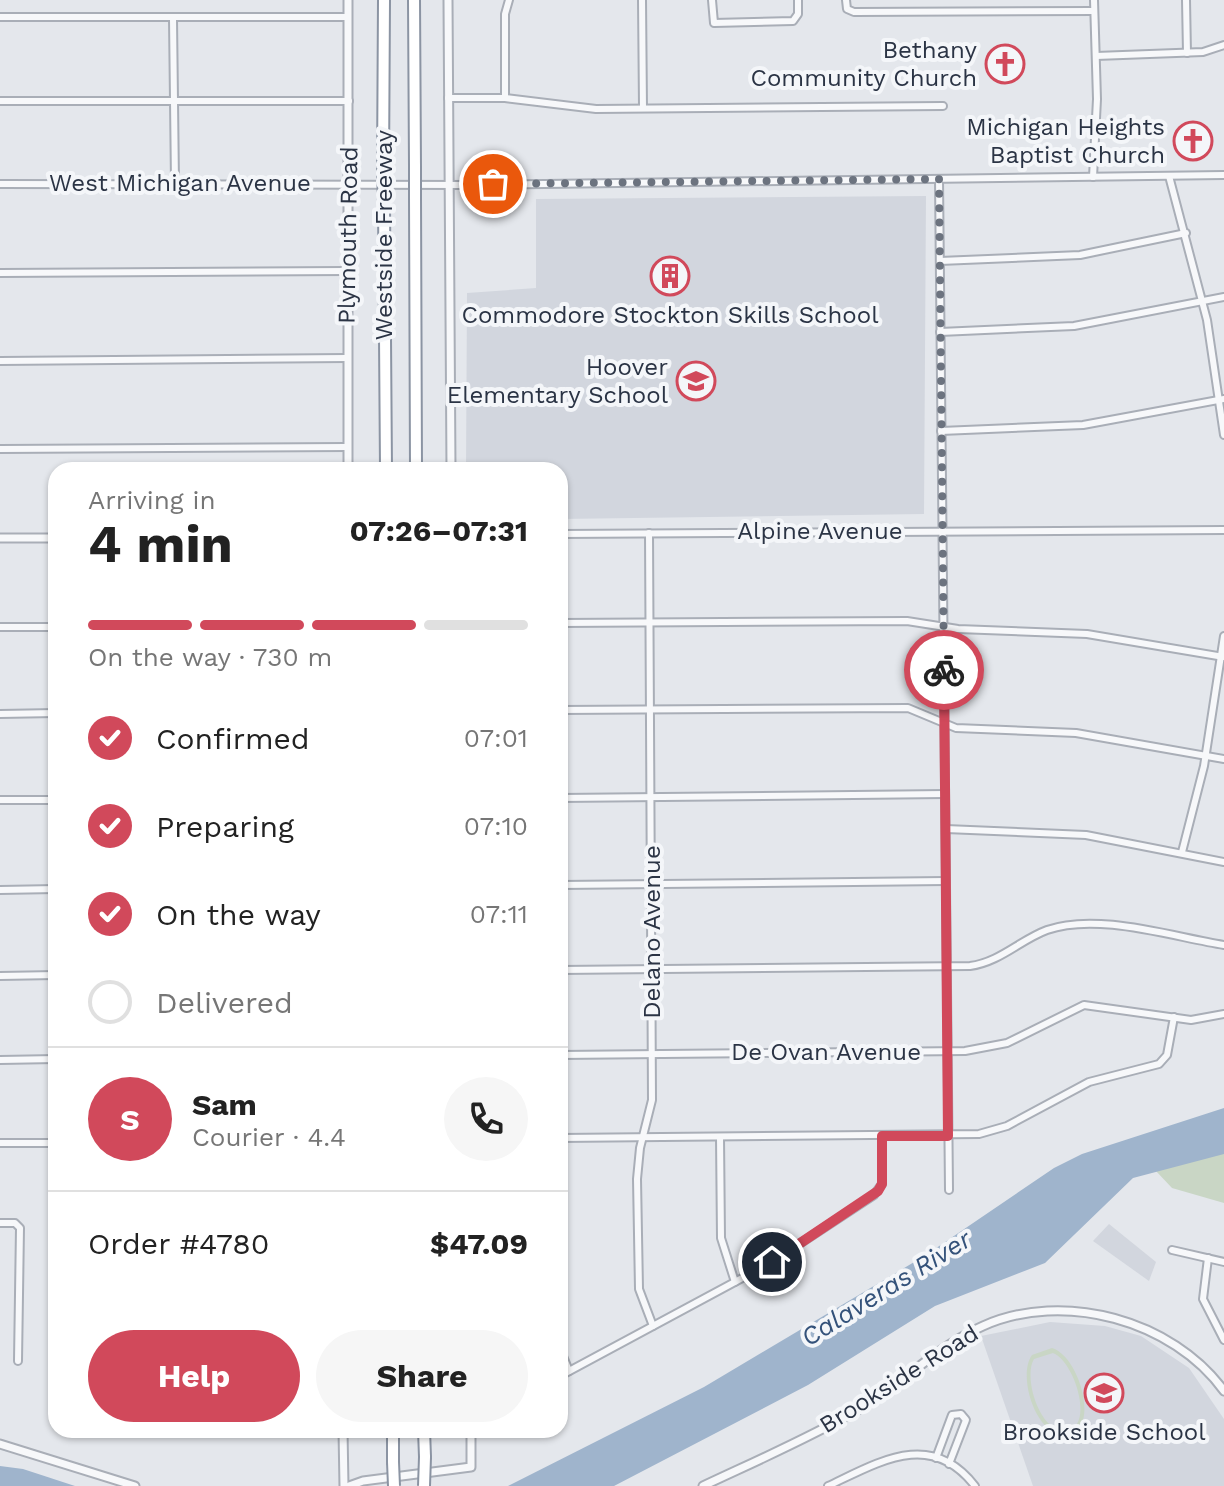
<!DOCTYPE html>
<meta charset="utf-8">
<style>
:root{--surface:#fff;--page:#f6f6f6;--text:#222;--muted:#767676;--line:#e0e0e0;--accent:#d1495b}
body{margin:0;font-family:"Work Sans",sans-serif;background:var(--page);color:var(--text);height:100vh;display:flex;flex-direction:column;font-size:30px;white-space:nowrap}
*{box-sizing:border-box;margin:0}
p{font-size:26px;color:var(--muted)}
.icon{flex:none;width:44px;height:44px;fill:none;stroke:currentColor;stroke-width:2;stroke-linecap:round;stroke-linejoin:round}
.map{position:relative;flex:1;overflow:hidden}
.panel{position:absolute;left:48px;top:462px;width:520px;height:976px;display:flex;flex-direction:column;background:var(--surface);border-radius:24px;box-shadow:0 2px 6px #0004}
.panel>*{flex:none}
.pin{position:absolute;display:grid;place-items:center;width:68px;height:68px;color:#fff;margin:-34px;border:4px solid #fff;border-radius:50%;box-shadow:0 2px 8px #0007}
.courier{position:absolute;display:grid;place-items:center;width:80px;height:80px;margin:-40px;border:6px solid #d1495b;border-radius:50%;background:#fff;color:#222;box-shadow:0 2px 10px #0007}
.head em{font-style:normal;font-weight:700}
.head div{display:flex;flex-direction:column-reverse}
.head{display:flex;align-items:center;justify-content:space-between;height:136px;padding:0 40px}
h1{font-size:52px;font-weight:700;line-height:60px}
.bar{display:grid;grid-template-columns:repeat(4,1fr);gap:12px 8px;align-content:center;height:96px;padding:0 40px}
.bar i{height:10px;border-radius:6px;background:var(--line)}
.bar .selected{background:var(--accent)}
.bar p{grid-column:span 4}
.line{display:flex;align-items:center;gap:20px;padding:0 40px;border-top:2px solid var(--line)}
.line div{flex:1}
.round{display:grid;place-items:center;flex:none;width:84px;height:84px;border-radius:42px;background:var(--page)}
ol{padding:0 40px;list-style:none}
li{display:flex;align-items:center;gap:24px;height:88px}
li p{margin-inline-start:auto}
li .icon{padding:8px;border-radius:50%;background:var(--accent);color:#fff;stroke-width:4}
li:last-child{color:var(--muted)}
li i{width:44px;height:44px;border:4px solid var(--line);border-radius:50%}
.button{display:flex;gap:16px;margin-top:auto;padding:16px 40px}
.button a{flex:1;height:92px;border-radius:48px;background:var(--accent);color:#fff;font-size:32px;font-weight:700;line-height:92px;text-align:center}
.button a+a{background:var(--page);color:var(--text)}
.map>svg:first-child{display:block}
.built{fill:#d2d6de}
.green{fill:#c9d6c5;fill-rule:evenodd}
.water{fill:#9fb4cc}
.lines{fill:none;stroke-linecap:round;stroke-linejoin:round}
.minor-casing{stroke:#a9aeb7;stroke-width:10}
.tertiary-casing{stroke:#a9aeb7;stroke-width:11}
.motorway-casing{stroke:#8b94a3;stroke-width:14}
.minor{stroke:#f7f8fa;stroke-width:6}
.tertiary{stroke:#f7f8fa;stroke-width:7}
.motorway{stroke:#fff;stroke-width:10}
.motorway-bridge-casing{stroke:#8b94a3;stroke-width:14;stroke-linecap:butt}
.motorway-bridge{stroke:#fff;stroke-width:10}
.done{stroke:#6c737f;stroke-width:8;stroke-dasharray:0 14.4}
.route{stroke:#d1495b;stroke-width:10}
.labels{text-anchor:middle;dominant-baseline:central;stroke-width:8;stroke-linejoin:round;paint-order:stroke}
.poi-label{font-size:24px;fill:#2b3445;stroke:#f4f6f9;text-anchor:end}
.street-label{font-size:24px;fill:#2b3445;stroke:#f4f6f9}
.water-label{font-size:26px;font-style:italic;fill:#34527a;stroke:#f4f6f9}
</style>
<div class="map">
<svg width="1224" height="1486" viewBox="0 0 1224 1486">
<rect width="100%" height="100%" fill="#e4e7ec"/>
<g class="built">
<polygon points="926,196 924,514 560,519 560,470 466,470 467,293 536,288 536,199"/>
<polygon points="1109,1224 1156,1262 1149,1281 1093,1241"/>
<polygon points="1050,1322 1105,1326 1141,1336 1189,1368 1224,1419 1224,1486 1033,1486 981,1336"/>
</g>
<g class="green">
<polygon points="1224,1151 1224,1203 1172,1188 1156,1171"/>
<path d="M1052,1348C1075,1355 1092,1405 1081,1425C1045,1461 1014,1380 1032,1355ZM1053,1353C1071,1360 1088,1406 1077,1424C1046,1451 1021,1380 1034,1359Z"/>
</g>
<g class="water">
<polygon points="1224,1108 1224,1154 1133,1178 1045,1263 935,1306 808,1385 614,1486 508,1486 704,1387 926,1255 1054,1168 1082,1154"/>
<polygon points="0,1466 23,1469 75,1486 0,1486"/>
</g>
<g class="lines">
<g class="minor-casing">
<g id="minor">
<polyline points="642,0 643,107"/>
<polyline points="712,0 714,23 793,21 798,14 798,0"/>
<polyline points="846,0 847,9 854,12 1094,11"/>
<polyline points="1186,0 1187,53"/>
<polyline points="0,17 348,17"/>
<polyline points="173,19 175,183"/>
<polyline points="1096,56 1203,52 1224,45"/>
<polyline points="448,98 505,98 596,109 943,106"/>
<polyline points="505,98 505,14 509,0"/>
<polyline points="0,101 349,101"/>
<polyline points="1169,176 1207,320 1224,435"/>
<polyline points="1093,177 1097,99 1094,0"/>
<polyline points="939,179 949,1190"/>
<polyline points="0,184 470,185 1224,175"/>
<polyline points="940,261 1080,255 1186,233"/>
<polyline points="0,273 347,271"/>
<polyline points="940,332 1074,326 1224,297"/>
<polyline points="0,361 347,358"/>
<polyline points="941,431 1083,425 1224,399"/>
<polyline points="0,449 347,447"/>
<polyline points="649,533 652,1100 640,1148 637,1179 639,1289 653,1326"/>
<polyline points="560,534 1224,530"/>
<polyline points="560,623 907,621 958,629 1087,634 1224,657"/>
<polyline points="0,627 56,627"/>
<polyline points="560,710 908,708 956,728 1076,733 1224,759"/>
<polyline points="0,714 56,713"/>
<polyline points="560,798 945,794"/>
<polyline points="0,800 56,800"/>
<polyline points="946,829 1086,835 1224,862"/>
<polyline points="1182,852 1204,766 1224,636"/>
<polyline points="560,885 946,881"/>
<polyline points="0,890 56,889"/>
<path d="M560,970L970,966C1000,962 1020,940 1047,930C1097,912 1173,937 1224,945"/>
<polyline points="0,976 56,975"/>
<polyline points="560,1055 965,1051 1007,1043 1084,1005 1191,1020 1224,1014"/>
<polyline points="0,1060 56,1059"/>
<polyline points="720,1137 721,1238 735,1282"/>
<polyline points="560,1138 979,1134 1007,1126 1089,1082 1159,1064 1167,1055 1174,1017"/>
<polyline points="0,1143 56,1143"/>
<polyline points="0,1223 15,1223 20,1228 18,1361"/>
<polyline points="1172,1250 1224,1262"/>
<polyline points="1208,1258 1203,1299 1224,1340"/>
<polyline points="560,1349 569,1371"/>
<polyline points="560,1376 772,1262 874,1195 882,1184 882,1136"/>
<polyline points="936,1458 952,1415 961,1414 966,1420 949,1464"/>
<path d="M828,1486C879,1462 931,1429 975,1486"/>
</g>
</g>
<g class="tertiary-casing">
<g id="tertiary">
<polyline points="448,0 451,470"/>
<polyline points="348,470 348,0"/>
<polyline points="0,538 56,538"/>
<polyline points="343,1430 344,1486"/>
<polyline points="0,1444 135,1486"/>
<polyline points="349,1486 363,1481 471,1467 471,1430"/>
<path d="M703,1486C754,1462 807,1439 856,1411C900,1386 937,1346 983,1326C1063,1290 1173,1320 1224,1391"/>
</g>
</g>
<g class="motorway-casing">
<g id="motorway">
<polyline points="414,0 415,166"/>
<polyline points="383,169 384,0"/>
<polyline points="415,197 416,470"/>
<polyline points="384,204 386,470"/>
<polyline points="393,1430 393,1462"/>
<polyline points="424,1430 425,1457"/>
</g>
</g>
<use href="#minor" class="minor"/>
<use href="#tertiary" class="tertiary"/>
<use href="#motorway" class="motorway"/>
<g class="motorway-bridge-casing">
<g id="motorway-bridge">
<polyline points="415,166 415,197"/>
<polyline points="383,169 384,204"/>
<polyline points="393,1462 394,1486"/>
<polyline points="424,1486 425,1457"/>
</g>
</g>
<use href="#motorway-bridge" class="motorway-bridge"/>
</g>
<g class="lines">
<polyline class="done" points="493,184 939,179 944,670"/>
<polyline class="route" points="772,1262 878,1191 882,1184 882,1136 948,1136 944,670"/>
</g>
<defs>
<g id="church-ring" transform="scale(2)"><circle r="9.5" fill="#f4f6f9" stroke="#d1495b" stroke-width="1.5"/><path d="M-1.2-6h2.4v3.5h3.3v2.4h-3.3V6h-2.4V-.1h-3.3v-2.4h3.3Z" fill="#d1495b"/></g>
<g id="building-ring" transform="scale(2)"><circle r="9.5" fill="#f4f6f9" stroke="#d1495b" stroke-width="1.5"/><path d="M-4-6H4V6H1V3H-1V6H-4ZM-2.5-4.3h1.7v1.8h-1.7ZM.8-4.3h1.7v1.8H.8ZM-2.5-1h1.7V.8h-1.7ZM.8-1h1.7V.8H.8Z" fill="#d1495b"/></g>
<g id="school-ring" transform="scale(2)"><circle r="9.5" fill="#f4f6f9" stroke="#d1495b" stroke-width="1.5"/><path d="M0-5L7-2L0 1L-7-2ZM-4 1L0 2.5L4 1V4Q0 6-4 4Z" fill="#d1495b"/></g>
</defs>
<g fill-rule="evenodd">
<use href="#church-ring" x="1005" y="64"/>
<use href="#church-ring" x="1193" y="141"/>
<use href="#building-ring" x="670" y="276"/>
<use href="#school-ring" x="696" y="381"/>
<use href="#school-ring" x="1104" y="1393"/>
</g>
<g class="labels">
<g class="poi-label">
<text x="977" y="50">Bethany<tspan x="977" dy="28">Community Church</tspan></text>
<text x="1165" y="127">Michigan Heights<tspan x="1165" dy="28">Baptist Church</tspan></text>
<text x="670" y="315" text-anchor="middle">Commodore Stockton Skills School</text>
<text x="668" y="367">Hoover<tspan x="668" dy="28">Elementary School</tspan></text>
<text x="1104" y="1432" text-anchor="middle">Brookside School</text>
</g>
<g class="street-label">
<text x="180" y="183">West Michigan Avenue</text>
<text transform="translate(348 235) rotate(-89)">Plymouth Road</text>
<text transform="translate(384 235) rotate(-90)">Westside Freeway</text>
<text x="820" y="531">Alpine Avenue</text>
<text transform="translate(652 932) rotate(-90)">Delano Avenue</text>
<text x="826" y="1052">De Ovan Avenue</text>
<text transform="translate(899 1379) rotate(-32)">Brookside Road</text>
</g>
<g class="water-label">
<text transform="translate(886 1288) rotate(-32)">Calaveras River</text>
</g>
</g>
</svg>
<div class="pin" style="left:493px;top:184px;background:#ea580c"><svg class="icon" aria-label="bag" viewBox="0 0 24 24"><path d="M5 8h14l-1 12H6zM9 8a3 3 0 0 1 6 0"/></svg></div>
<div class="pin" style="left:772px;top:1262px;background:#1f2937"><svg class="icon" aria-label="home" viewBox="0 0 24 24"><path d="M3 11l9-7 9 7M6 9v11h12V9"/></svg></div>
<div class="courier" style="left:944px;top:670px"><svg class="icon" aria-label="bike" viewBox="0 0 24 24"><circle cx="6" cy="16" r="4"/><circle cx="18" cy="16" r="4"/><path d="M6 16l4-8h5l3 8M10 8l3 8H6M13 5h3"/></svg></div>
<section class="panel">
<div class="head"><div><h1>4 min</h1><p>Arriving in</p></div><em>07:26–07:31</em></div>
<div class="bar"><i class="selected"></i><i class="selected"></i><i class="selected"></i><i></i><p>On the way · 730 m</p></div>
<ol>
<li><svg class="icon" aria-label="check" viewBox="0 0 24 24"><path d="M5 12l5 5 9-10"/></svg>Confirmed<p>07:01</p></li>
<li><svg class="icon" aria-label="check" viewBox="0 0 24 24"><path d="M5 12l5 5 9-10"/></svg>Preparing<p>07:10</p></li>
<li><svg class="icon" aria-label="check" viewBox="0 0 24 24"><path d="M5 12l5 5 9-10"/></svg>On the way<p>07:11</p></li>
<li><i></i>Delivered</li>
</ol>
<div class="line" style="height:144px"><b class="round" style="background:var(--accent);color:#fff">S</b><div><b>Sam</b><p>Courier · 4.4</p></div><a class="round"><svg class="icon" aria-label="phone" viewBox="0 0 24 24"><path d="M5 4h4l2 5-3 2q2 4 5 5l2-3 5 2v4C11 20 4 13 5 4z"/></svg></a></div>
<div class="line" style="height:104px"><div>Order #4780</div><b>$47.09</b></div>
<div class="button"><a>Help</a><a>Share</a></div>
</section>
</div>
